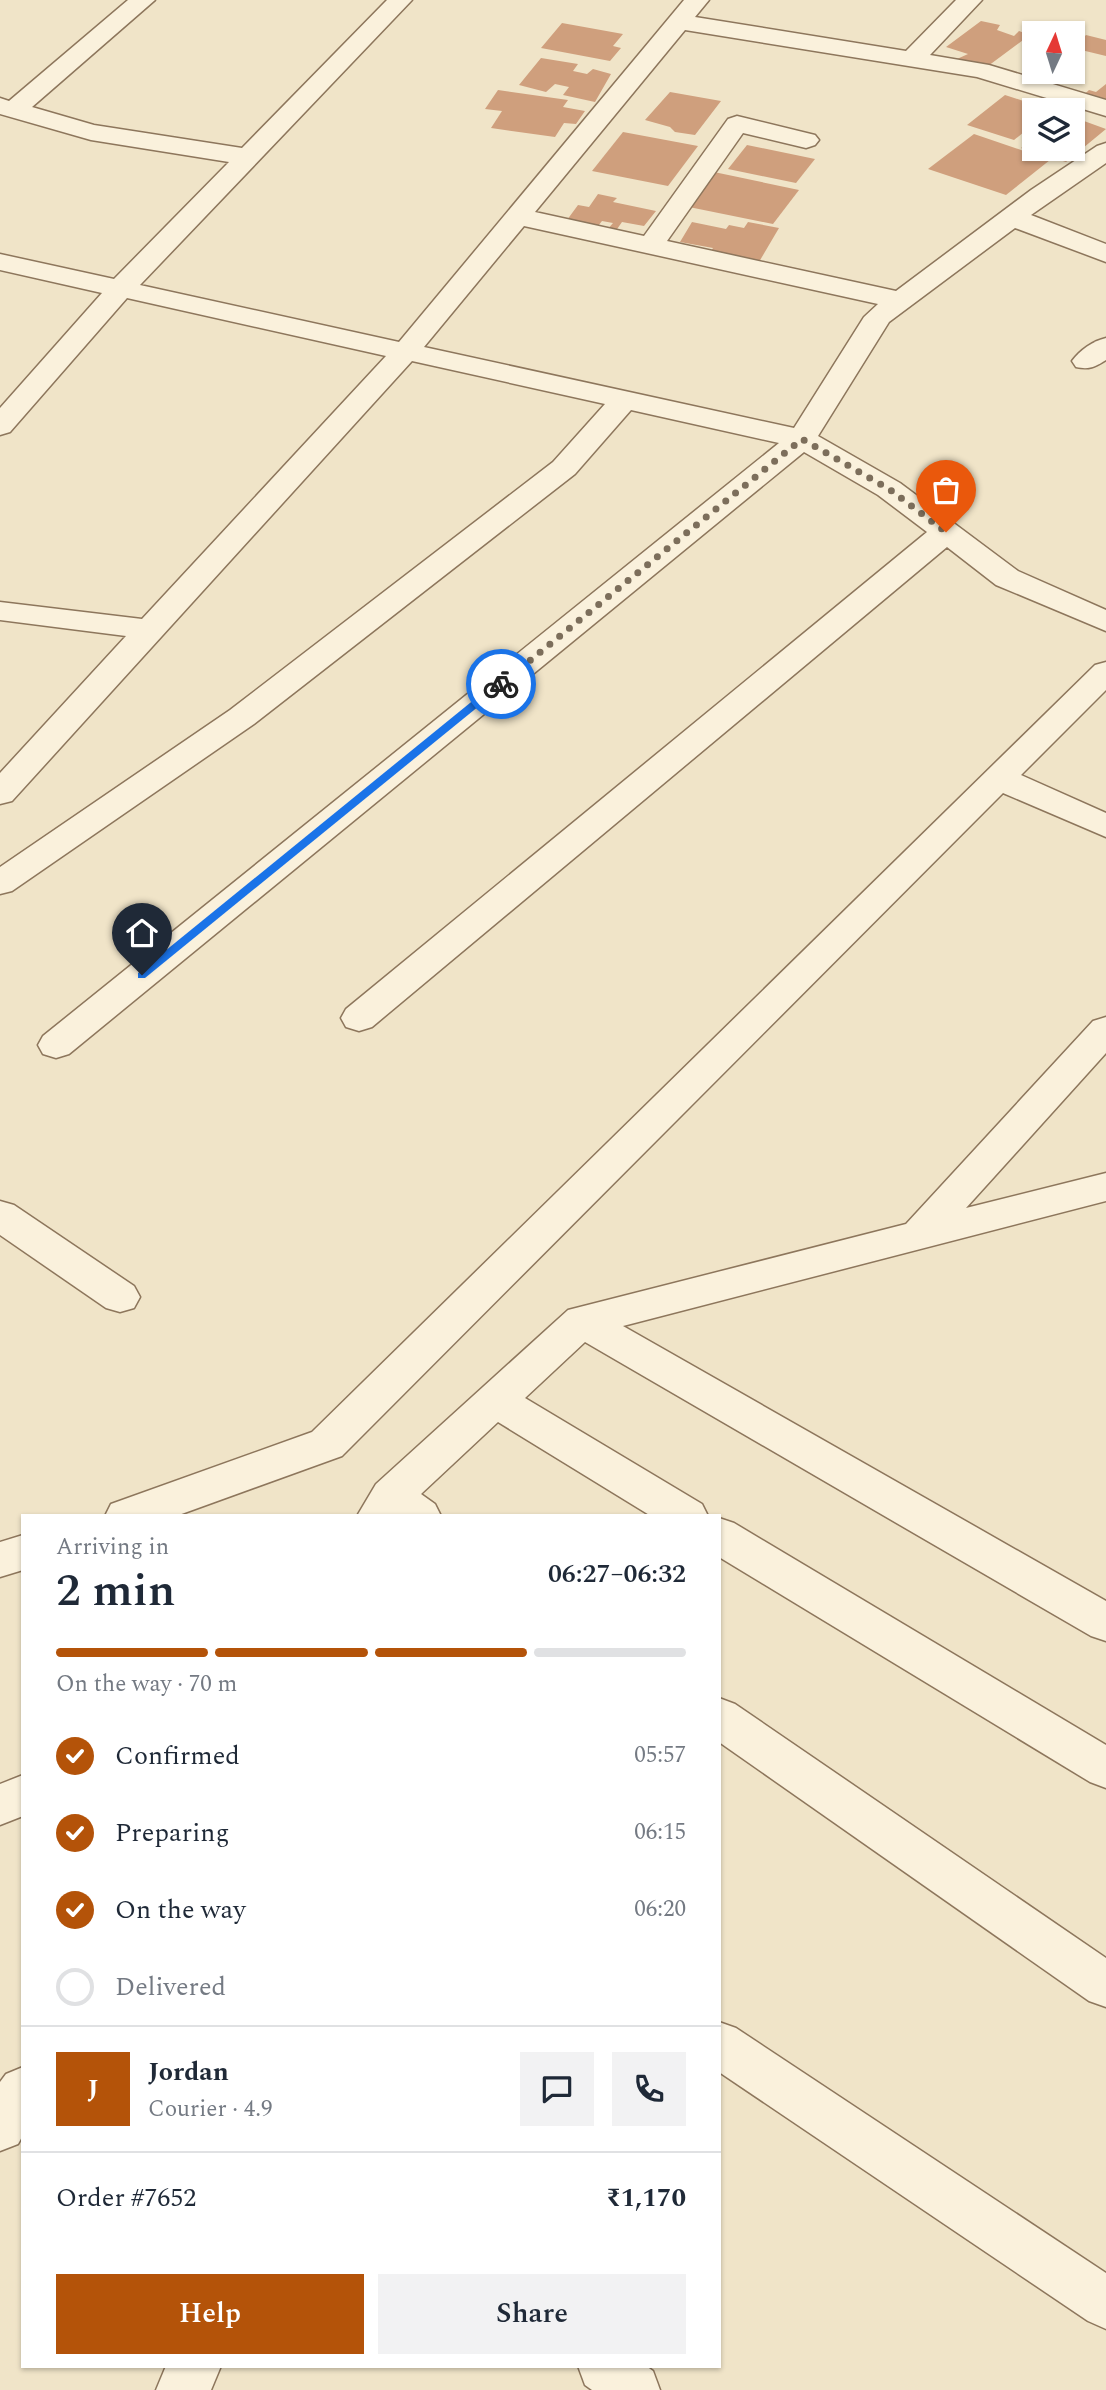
<!DOCTYPE html>
<meta charset="utf-8">
<style>
:root{--surface:#fff;--page:#f2f2f3;--text:#1f2937;--muted:#747a83;--line:#e0e1e3;--accent:#b45309}
body{margin:0;font-family:Spectral,serif;background:var(--page);color:var(--text);height:100vh;display:flex;flex-direction:column;font-size:26px;white-space:nowrap}
*{box-sizing:border-box;margin:0}
p{font-size:23px;color:var(--muted)}
.icon{flex:none;width:38px;height:38px;fill:none;stroke:currentColor;stroke-width:2;stroke-linecap:round;stroke-linejoin:round}
.map{position:relative;flex:1;overflow:hidden}
.sheet{position:absolute;left:21px;top:1514px;width:700px;height:854px;display:flex;flex-direction:column;background:var(--surface);border-radius:0px;box-shadow:0 2px 5px #0004}
.sheet>*{flex:none}
.needle{width:46px;rotate:4deg}
.tools{position:absolute;left:1022px;top:21px;display:grid;gap:14px}
.tools a{display:grid;place-items:center;width:63px;height:63px;border-radius:0px;background:var(--surface);box-shadow:0 2px 5px #0004;font-size:35px}
.pin{position:absolute;display:grid;place-items:center;width:60px;height:60px;color:#fff;margin:-72px -30px;border-radius:50% 50% 50% 0;rotate:-45deg;box-shadow:0 0 7px #0007}
.pin .icon{rotate:45deg}
.courier{position:absolute;display:grid;place-items:center;width:70px;height:70px;margin:-35px;border:5px solid #1a73e8;border-radius:50%;background:#fff;color:#222;box-shadow:0 2px 9px #0007}
.headline em{font-style:normal;font-weight:600}
.headline div{display:flex;flex-direction:column-reverse}
.headline{display:flex;align-items:center;justify-content:space-between;height:119px;padding:0 35px}
h1{font-size:46px;font-weight:600;line-height:52px}
.bar{display:grid;grid-template-columns:repeat(4,1fr);gap:10px 7px;align-content:center;height:84px;padding:0 35px}
.bar i{height:9px;border-radius:5px;background:var(--line)}
.bar .active{background:var(--accent)}
.bar p{grid-column:span 4}
.line{display:flex;align-items:center;gap:18px;padding:0 35px;border-top:2px solid var(--line)}
.line div{flex:1}
.round{display:grid;place-items:center;flex:none;width:74px;height:74px;border-radius:0px;background:var(--page)}
ol{padding:0 35px;list-style:none}
li{display:flex;align-items:center;gap:21px;height:77px}
li p{margin-inline-start:auto}
li .icon{padding:7px;border-radius:50%;background:var(--accent);color:#fff;stroke-width:4}
li:last-child{color:var(--muted)}
li i{width:38px;height:38px;border:4px solid var(--line);border-radius:50%}
.cta{display:flex;gap:14px;margin-top:auto;padding:14px 35px}
.cta a{flex:1;height:80px;border-radius:0px;background:var(--accent);color:#fff;font-size:28px;font-weight:600;line-height:80px;text-align:center}
.cta a+a{background:var(--page);color:var(--text)}
.map>svg:first-child{display:block}
.building{fill:#cf9f7d}
.lines{fill:none;stroke-linecap:round;stroke-linejoin:round}
.minor-casing{stroke:#8d765c;stroke-width:3}
.minor{fill:#faf1dc;fill-rule:evenodd}
.route{fill:#1a73e8}
.done{stroke:#7c6e5b;stroke-width:7;stroke-dasharray:0 12.6}
</style>
<div class="map">
<svg width="1106" height="2390" viewBox="0 0 1106 2390">
<rect width="100%" height="100%" fill="#f0e4c8"/>
<g class="building">
<polygon points="981,21 1000,25 997,30 1014,36 1019,31 1030,35 984,69 957,59 968,54 946,47"/>
<polygon points="562,23 623,34 613,46 621,48 610,61 541,48"/>
<polygon points="1086,35 1106,40 1106,56 1073,48"/>
<polygon points="541,58 578,64 573,71 587,74 593,69 611,74 595,102 563,95 569,87 555,84 546,92 519,85"/>
<polygon points="1106,84 1106,110 1077,101 1089,90 1096,92"/>
<polygon points="498,90 568,100 563,107 585,111 576,124 564,123 555,137 491,128 502,111 485,109"/>
<polygon points="670,92 721,101 695,135 675,132 670,127 645,120"/>
<polygon points="1005,95 1051,110 1034,110 1034,124 1014,140 967,125"/>
<polygon points="1073,117 1106,129 1066,162 1021,148 1034,137 1034,149 1073,149"/>
<polygon points="623,132 698,146 668,186 592,171"/>
<polygon points="974,134 1050,160 1006,195 928,169"/>
<polygon points="747,145 815,159 796,183 728,169"/>
<polygon points="714,172 799,190 773,224 684,206"/>
<polygon points="598,194 617,198 613,202 656,211 644,226 622,222 615,232 607,230 613,223 602,221 598,226 567,220 578,205 589,207"/>
<polygon points="692,222 726,229 729,225 744,228 748,222 779,228 759,262 710,253 713,248 680,242"/>
</g>
<g class="lines">
<g class="minor-casing">
<g id="minor">
<path d="M128,0H155L32,107L94,125L242,148L387,0H412L140,285L399,342L684,0H709L695,17L906,51L956,0H982L930,55L989,65L1106,100V116L977,77L685,30L535,212L644,236L728,119L737,116L815,135L819,140L815,145L806,148L743,133L667,241L896,291L1031,190L1097,146L1106,143V163L1031,215L1106,244V262L1015,228L889,322L818,436L900,483L1018,571L1106,610V631L996,585L947,547L372,1027L359,1031L346,1027L341,1018L346,1009L927,532L878,495L804,452L69,1054L56,1058L43,1054L38,1045L43,1036L779,443L631,410L575,474L254,724L12,891L0,894V867L230,710L553,462L605,404L412,361L12,801L0,804V773L126,636L0,620V602L142,619L386,356L127,298L10,432L0,435V408L102,293L0,270V254L114,279L229,162L91,140L0,114V98L9,101ZM524,226L878,304L864,317L794,428L424,347Z"/>
<path d="M1106,338V360C1095,367 1089,370 1076,367L1072,361C1080,350 1093,341 1106,338Z"/>
<polygon points="1106,662 1106,690 1021,775 1106,813 1106,837 1003,793 342,1456 176,1516 105,1516 111,1504 312,1432 1095,665"/>
<polygon points="1106,1017 1106,1053 966,1208 1106,1173 1106,1201 623,1326 1106,1601 1106,1641 1091,1636 585,1342 525,1398 702,1504 708,1516 651,1516 498,1422 421,1494 435,1504 441,1516 357,1516 376,1484 568,1310 906,1224 1093,1021"/>
<polygon points="0,1201 14,1205 134,1286 140,1297 134,1308 120,1312 106,1308 0,1235"/>
<polygon points="719,1518 734,1523 1106,1745 1106,1788 1090,1782 719,1557"/>
<polygon points="23,1535 23,1570 0,1577 0,1542"/>
<polygon points="719,1698 735,1704 1106,1958 1106,2007 1089,2001 719,1742"/>
<polygon points="23,1775 23,1816 0,1825 0,1784"/>
<polygon points="719,2022 736,2028 1106,2273 1106,2329 1088,2321 719,2072"/>
<polygon points="23,2067 23,2135 18,2144 0,2151 0,2082 6,2074"/>
<polygon points="166,2366 221,2366 211,2390 156,2390"/>
<polygon points="578,2366 646,2366 653,2371 660,2390 592,2390 585,2385"/>
</g>
</g>
<use href="#minor" class="minor"/>
</g>
<polygon class="route" points="497,681 506,684 145,978 138,978 138,973"/>
<g class="lines">
<polyline class="done" points="501,684 802,439 889,489 946,532"/>
</g>
</svg>
<div class="tools">
<a><svg class="needle" viewBox="-14 -14 28 28"><path d="M0-13l5 13h-10z" fill="#e53935"/><path d="M0 13l5-13h-10z" fill="#747a83"/></svg></a>
<a><svg class="icon" aria-label="layers" viewBox="0 0 24 24"><path d="M12 4l9 5-9 5-9-5zM3 14l9 5 9-5"/></svg></a>
</div>
<div class="pin" style="left:946px;top:532px;background:#ea580c"><svg class="icon" aria-label="bag" viewBox="0 0 24 24"><path d="M5 8h14l-1 12H6zM9 8a3 3 0 0 1 6 0"/></svg></div>
<div class="pin" style="left:142px;top:975px;background:#1f2937"><svg class="icon" aria-label="home" viewBox="0 0 24 24"><path d="M3 11l9-7 9 7M6 9v11h12V9"/></svg></div>
<div class="courier" style="left:501px;top:684px"><svg class="icon" aria-label="bike" viewBox="0 0 24 24"><circle cx="6" cy="16" r="4"/><circle cx="18" cy="16" r="4"/><path d="M6 16l4-8h5l3 8M10 8l3 8H6M13 5h3"/></svg></div>
<section class="sheet">
<div class="headline"><div><h1>2 min</h1><p>Arriving in</p></div><em>06:27–06:32</em></div>
<div class="bar"><i class="active"></i><i class="active"></i><i class="active"></i><i></i><p>On the way · 70 m</p></div>
<ol>
<li><svg class="icon" aria-label="check" viewBox="0 0 24 24"><path d="M5 12l5 5 9-10"/></svg>Confirmed<p>05:57</p></li>
<li><svg class="icon" aria-label="check" viewBox="0 0 24 24"><path d="M5 12l5 5 9-10"/></svg>Preparing<p>06:15</p></li>
<li><svg class="icon" aria-label="check" viewBox="0 0 24 24"><path d="M5 12l5 5 9-10"/></svg>On the way<p>06:20</p></li>
<li><i></i>Delivered</li>
</ol>
<div class="line" style="height:126px"><b class="round" style="background:var(--accent);color:#fff">J</b><div><b>Jordan</b><p>Courier · 4.9</p></div><a class="round"><svg class="icon" aria-label="chat" viewBox="0 0 24 24"><path d="M4 5h16v11H9l-5 4z"/></svg></a><a class="round"><svg class="icon" aria-label="phone" viewBox="0 0 24 24"><path d="M5 4h4l2 5-3 2q2 4 5 5l2-3 5 2v4C11 20 4 13 5 4z"/></svg></a></div>
<div class="line" style="height:91px"><div>Order #7652</div><b>₹1,170</b></div>
<div class="cta"><a>Help</a><a>Share</a></div>
</section>
</div>
